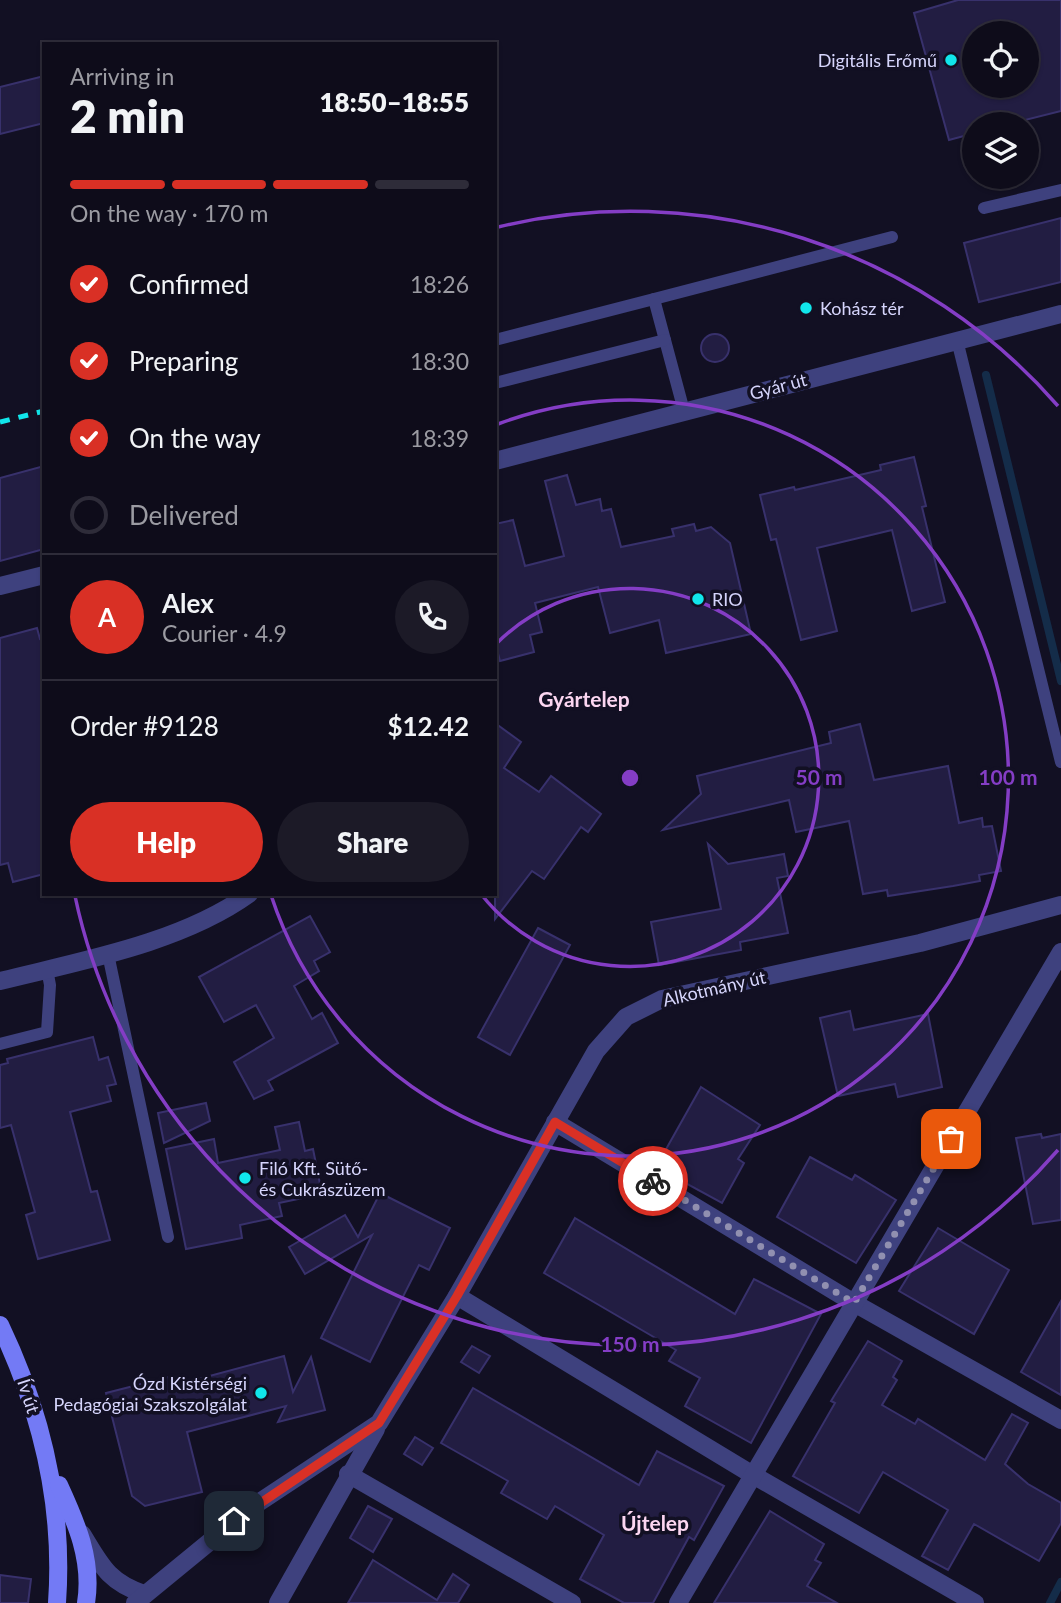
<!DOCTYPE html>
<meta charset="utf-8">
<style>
:root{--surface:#0e0c1a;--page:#1c1a27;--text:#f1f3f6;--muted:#9b9ba2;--line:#2e2c39;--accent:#d93025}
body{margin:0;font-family:Lato,sans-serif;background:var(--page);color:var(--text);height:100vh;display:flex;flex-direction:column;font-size:26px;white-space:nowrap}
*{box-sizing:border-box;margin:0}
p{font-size:23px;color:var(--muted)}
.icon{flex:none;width:38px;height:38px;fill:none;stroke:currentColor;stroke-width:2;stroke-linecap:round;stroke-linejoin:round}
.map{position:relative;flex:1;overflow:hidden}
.side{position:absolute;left:42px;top:42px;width:455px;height:854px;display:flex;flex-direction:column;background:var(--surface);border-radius:0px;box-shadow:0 2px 5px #0004,0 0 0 2px var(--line)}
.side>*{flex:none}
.buttons{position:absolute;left:962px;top:21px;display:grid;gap:14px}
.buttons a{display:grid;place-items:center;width:77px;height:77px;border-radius:50%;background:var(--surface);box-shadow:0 2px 5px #0004,0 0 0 2px var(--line);font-size:35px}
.pin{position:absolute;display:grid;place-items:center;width:60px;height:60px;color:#fff;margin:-30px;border-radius:14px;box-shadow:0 4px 10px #0006}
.courier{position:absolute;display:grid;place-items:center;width:70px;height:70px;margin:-35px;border:5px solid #d93025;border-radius:50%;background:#fff;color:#222;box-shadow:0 2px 9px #0007}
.summary em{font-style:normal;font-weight:800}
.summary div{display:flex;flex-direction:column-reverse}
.summary{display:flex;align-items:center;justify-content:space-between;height:119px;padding:0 28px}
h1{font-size:46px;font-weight:800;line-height:52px}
.bar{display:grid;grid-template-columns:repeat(4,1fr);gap:10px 7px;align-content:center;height:84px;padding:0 28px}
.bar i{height:9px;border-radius:5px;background:var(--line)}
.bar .active{background:var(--accent)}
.bar p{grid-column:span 4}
.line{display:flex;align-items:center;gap:18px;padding:0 28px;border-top:2px solid var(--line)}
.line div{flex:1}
.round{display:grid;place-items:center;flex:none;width:74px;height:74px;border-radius:37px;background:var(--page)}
ol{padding:0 28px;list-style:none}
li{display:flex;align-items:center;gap:21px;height:77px}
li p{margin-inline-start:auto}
li .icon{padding:7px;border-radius:50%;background:var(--accent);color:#fff;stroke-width:4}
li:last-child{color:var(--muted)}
li i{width:38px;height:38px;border:4px solid var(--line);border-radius:50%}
.primary-button{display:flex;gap:14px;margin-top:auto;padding:14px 28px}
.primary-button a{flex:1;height:80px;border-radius:42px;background:var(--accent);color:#fff;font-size:28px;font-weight:800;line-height:80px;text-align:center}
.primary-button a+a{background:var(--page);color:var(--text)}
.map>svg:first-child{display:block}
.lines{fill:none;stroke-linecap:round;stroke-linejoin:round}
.stream{stroke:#142c49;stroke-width:8}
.building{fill:#221d42;stroke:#38316c;stroke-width:2;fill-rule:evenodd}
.service{stroke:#3e417e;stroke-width:12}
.minor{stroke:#3e417e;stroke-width:18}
.secondary{stroke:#737af5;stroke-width:18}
.rail{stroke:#11e6eb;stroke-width:5;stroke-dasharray:10 9;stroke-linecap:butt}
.done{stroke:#9190b0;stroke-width:7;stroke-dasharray:0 12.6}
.route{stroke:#d93025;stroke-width:9}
.ring{fill:none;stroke:#843dc5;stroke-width:3.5}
.poi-dot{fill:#11e6eb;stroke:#121023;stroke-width:2.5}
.labels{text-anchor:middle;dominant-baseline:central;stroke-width:7;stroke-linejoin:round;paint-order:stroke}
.poi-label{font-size:18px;fill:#d6d5fc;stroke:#121023;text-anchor:start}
.street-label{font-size:18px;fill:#d6d5fc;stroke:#121023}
.quarter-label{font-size:21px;font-weight:bold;fill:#fcd6f1;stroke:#121023}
.centre{fill:#843dc5;stroke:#121023;stroke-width:3.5}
.ring-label{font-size:21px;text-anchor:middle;font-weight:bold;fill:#843dc5;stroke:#121023;stroke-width:7;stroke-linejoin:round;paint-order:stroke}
</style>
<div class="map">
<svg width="1061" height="1603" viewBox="0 0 1061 1603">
<rect width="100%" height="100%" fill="#121023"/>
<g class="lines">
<g class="stream">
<polyline points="986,375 1061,681"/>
<polyline points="1050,1603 1061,1582"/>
</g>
</g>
<g class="building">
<path d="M958,0H1061V111L1009,124H975V133L949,140L914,13ZM975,33H1027V86H975Z"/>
<polygon points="44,76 44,123 0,134 0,87"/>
<polygon points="1061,218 1061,282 979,302 964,243"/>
<circle cx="715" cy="348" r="14"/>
<polygon points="914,457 926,506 922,507 945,602 912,611 892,530 817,548 837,631 801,640 776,539 771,540 760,495 794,487 795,490 881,470 880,465"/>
<polygon points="44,466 44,549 0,561 0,478"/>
<polygon points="567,475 576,505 600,499 602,511 611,509 621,547 674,536 672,529 694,524 696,531 711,527 730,543 751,634 666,653 659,620 610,633 598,587 535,603 542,632 530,635 534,652 500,661 495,642 495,524 513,520 525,566 564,556 545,481"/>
<polygon points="37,628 40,639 44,638 44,874 13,882 8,863 0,865 0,638"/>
<polygon points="495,723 521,742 504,768 539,792 551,776 601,814 588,832 581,827 544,879 532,871 495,919"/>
<polygon points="860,724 874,780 948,766 959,823 982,818 983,827 992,826 1001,871 979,875 980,881 953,886 888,896 887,890 863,894 849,821 796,832 789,800 663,830 701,794 697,776 831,743 829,732"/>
<polygon points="708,844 728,864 784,854 788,876 777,878 788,933 740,942 741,950 659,965 651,922 721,909"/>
<polygon points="310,916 330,952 314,961 319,971 294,986 312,1019 322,1013 338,1043 268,1081 273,1090 254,1099 234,1062 274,1038 256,1005 224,1022 199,977"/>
<polygon points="538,928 570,945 510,1055 478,1037"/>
<polygon points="850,1011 854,1030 928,1014 942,1087 898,1097 895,1084 838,1096 820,1018"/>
<polygon points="93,1037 99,1060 108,1057 116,1084 107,1086 111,1101 70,1112 91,1192 97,1191 110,1240 38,1259 26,1215 35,1212 11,1125 0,1128 0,1065 8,1063 7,1059"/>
<polygon points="701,1087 760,1125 738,1159 744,1163 722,1203 656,1167"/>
<polygon points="206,1103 210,1121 164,1143 158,1113"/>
<polygon points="299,1122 305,1151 313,1149 322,1194 279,1203 282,1216 240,1225 242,1238 186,1249 166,1149 214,1139 218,1163 280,1150 275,1127"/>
<polygon points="1041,1134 1042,1138 1061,1134 1061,1220 1033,1224 1016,1138"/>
<polygon points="810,1157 852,1180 855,1175 896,1200 856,1263 777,1217"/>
<polygon points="380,1193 450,1228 429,1270 419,1265 370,1362 321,1338 372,1235 305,1274 289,1247 345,1215 358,1237"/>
<polygon points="575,1218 735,1314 754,1279 821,1314 751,1443 685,1406 700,1378 669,1361 676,1350 544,1273"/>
<polygon points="938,1228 1009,1270 974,1334 899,1291"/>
<polygon points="1061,1301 1061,1395 1021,1372"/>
<polygon points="868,1341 902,1361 893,1377 897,1380 882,1405 915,1424 918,1419 985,1460 1012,1414 1028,1423 1005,1464 1028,1484 1061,1503 1061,1523 1039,1561 974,1524 948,1570 922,1556 948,1510 883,1472 859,1513 793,1476 835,1403 831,1401"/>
<polygon points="472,1346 490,1356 479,1373 461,1362"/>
<polygon points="284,1356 293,1392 311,1357 325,1410 278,1422 286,1406 187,1432 202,1492 145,1506 132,1496 106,1393 173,1376 176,1385"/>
<polygon points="473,1388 639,1485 657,1451 724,1486 694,1540 689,1537 653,1603 624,1603 580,1579 604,1535 555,1506 547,1519 501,1493 508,1481 441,1443"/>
<polygon points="415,1437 433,1448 422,1465 404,1454"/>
<polygon points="368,1506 392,1519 373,1552 350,1538"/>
<polygon points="770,1511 824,1544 815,1560 821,1563 807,1586 837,1603 714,1603"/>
<polygon points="373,1560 437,1600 453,1574 469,1585 458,1603 348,1603"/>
<polygon points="0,1575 31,1579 28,1603 0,1603"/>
</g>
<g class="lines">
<g class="service">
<polyline points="984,208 1061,190"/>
<polyline points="654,299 892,237"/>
<polyline points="495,340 654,299 684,411"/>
<polyline points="957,340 1061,762"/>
<polyline points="495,383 665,340"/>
<polyline points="108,954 168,1237"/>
<polyline points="0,1044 47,1032 50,985 47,969"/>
</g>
<g class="minor">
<polyline points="495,461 1061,314"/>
<polyline points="0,586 44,575"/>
<path d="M0,981C80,961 181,943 249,894"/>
<polyline points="555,1122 854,1303 1061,1420"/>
<polyline points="457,1296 753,1475 975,1603"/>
<polyline points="348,1474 572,1603"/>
<path d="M82,1534C101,1565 108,1582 144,1594"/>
<polyline points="135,1603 252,1507 379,1423 457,1296 596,1051 626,1017 662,999 920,943 1061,905"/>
<polyline points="278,1603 376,1429"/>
<polyline points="678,1603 1061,952"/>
</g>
<g class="secondary">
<path d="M0,1325C42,1413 64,1505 57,1603"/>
<path d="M59,1485C76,1522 93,1560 86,1603"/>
</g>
<polyline class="rail" points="0,422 44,411"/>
</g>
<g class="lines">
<polyline class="done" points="653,1181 854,1303 951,1139"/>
<polyline class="route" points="234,1521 379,1423 457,1296 555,1122 653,1181"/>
</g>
<g class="ring">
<path d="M496 644A189 189 0 1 1 481 894"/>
<path d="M498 424A378 378 0 1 1 271 895"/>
<path d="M1058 1150A567 567 0 0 1 75 896M498 227A567 567 0 0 1 1058 406"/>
</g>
<g class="poi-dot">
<circle cx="951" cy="60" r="7"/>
<circle cx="806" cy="308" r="7"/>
<circle cx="698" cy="599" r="7"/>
<circle cx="245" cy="1178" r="7"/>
<circle cx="261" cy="1393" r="7"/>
</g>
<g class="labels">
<g class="poi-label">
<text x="937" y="60" text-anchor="end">Digitális Erőmű</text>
<text x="820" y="308">Kohász tér</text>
<text x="712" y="599">RIO</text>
<text x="259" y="1168">Filó Kft. Sütő-<tspan x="259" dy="21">és Cukrászüzem</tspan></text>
<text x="247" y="1383" text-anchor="end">Ózd Kistérségi<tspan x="247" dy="21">Pedagógiai Szakszolgálat</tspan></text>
</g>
<g class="street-label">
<text transform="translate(778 386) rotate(-15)">Gyár út</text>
<text transform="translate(714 988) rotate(-13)">Alkotmány út</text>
<text transform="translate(29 1396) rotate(72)">Ív út</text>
</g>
<g class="quarter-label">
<text x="584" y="698">Gyártelep</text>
<text x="655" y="1522">Újtelep</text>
</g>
</g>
<circle cx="630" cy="778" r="10" class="centre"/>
<g class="ring-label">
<text x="819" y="785">50 m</text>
<text x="1008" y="785">100 m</text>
<text x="630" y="1352">150 m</text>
</g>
</svg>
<div class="buttons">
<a><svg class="icon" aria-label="locate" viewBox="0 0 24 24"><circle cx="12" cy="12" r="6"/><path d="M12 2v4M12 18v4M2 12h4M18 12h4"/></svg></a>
<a><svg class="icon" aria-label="layers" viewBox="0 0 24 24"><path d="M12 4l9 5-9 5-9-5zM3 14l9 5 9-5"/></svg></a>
</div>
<div class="pin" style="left:951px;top:1139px;background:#ea580c"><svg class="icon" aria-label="bag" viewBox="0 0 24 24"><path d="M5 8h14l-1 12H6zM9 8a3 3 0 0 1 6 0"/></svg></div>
<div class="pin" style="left:234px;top:1521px;background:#1f2937"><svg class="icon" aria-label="home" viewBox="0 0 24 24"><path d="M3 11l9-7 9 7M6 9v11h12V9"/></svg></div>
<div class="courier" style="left:653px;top:1181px"><svg class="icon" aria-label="bike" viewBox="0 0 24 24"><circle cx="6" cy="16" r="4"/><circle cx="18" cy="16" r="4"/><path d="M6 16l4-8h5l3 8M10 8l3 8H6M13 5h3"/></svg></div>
<section class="side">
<div class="summary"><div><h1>2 min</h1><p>Arriving in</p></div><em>18:50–18:55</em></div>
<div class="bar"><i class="active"></i><i class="active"></i><i class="active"></i><i></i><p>On the way · 170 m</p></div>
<ol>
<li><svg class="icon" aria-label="check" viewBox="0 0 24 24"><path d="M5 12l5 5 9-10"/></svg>Confirmed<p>18:26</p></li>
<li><svg class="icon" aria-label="check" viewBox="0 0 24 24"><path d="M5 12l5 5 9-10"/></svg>Preparing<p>18:30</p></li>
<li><svg class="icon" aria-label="check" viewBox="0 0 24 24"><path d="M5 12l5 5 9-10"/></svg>On the way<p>18:39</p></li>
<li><i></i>Delivered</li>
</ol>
<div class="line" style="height:126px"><b class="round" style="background:var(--accent);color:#fff">A</b><div><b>Alex</b><p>Courier · 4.9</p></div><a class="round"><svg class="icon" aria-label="phone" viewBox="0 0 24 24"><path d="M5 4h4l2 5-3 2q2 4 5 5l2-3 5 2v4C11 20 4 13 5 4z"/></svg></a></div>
<div class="line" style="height:91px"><div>Order #9128</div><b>$12.42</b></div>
<div class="primary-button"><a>Help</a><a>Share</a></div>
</section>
</div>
